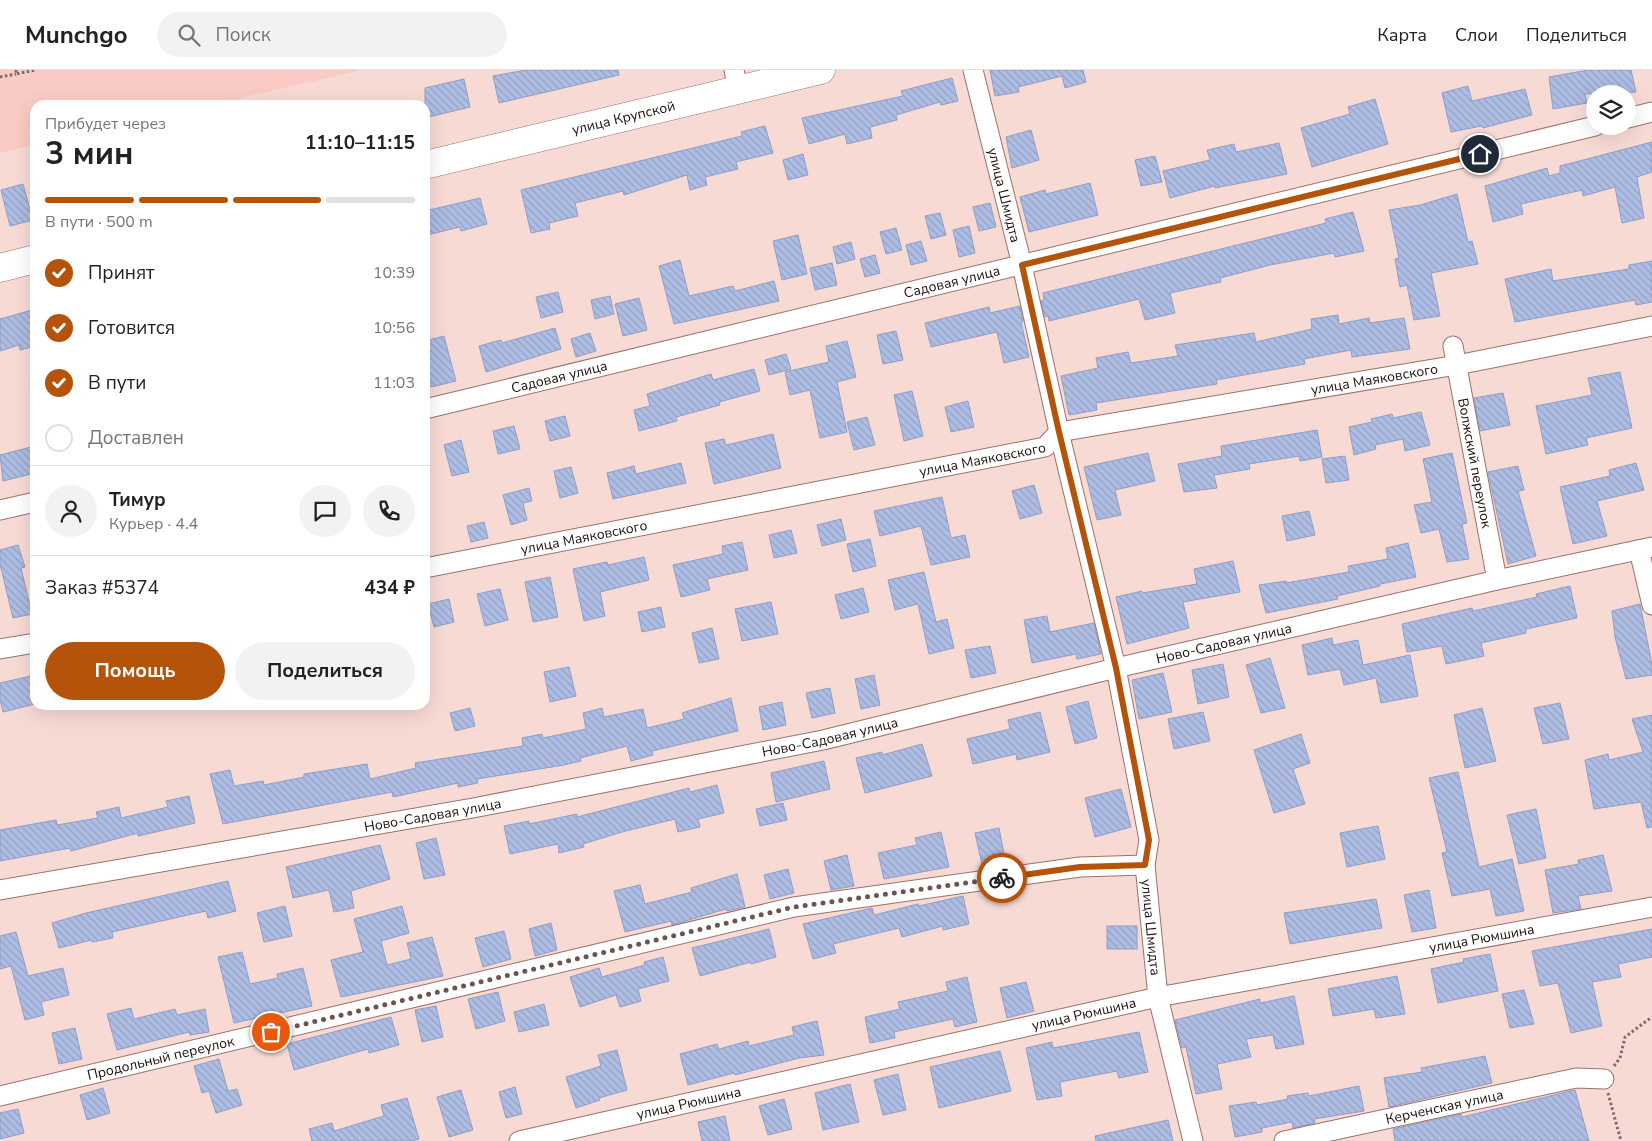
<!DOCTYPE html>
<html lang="ru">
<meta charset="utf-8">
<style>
:root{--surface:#fff;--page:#f2f2f2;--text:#222;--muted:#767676;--line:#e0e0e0;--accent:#b45309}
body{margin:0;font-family:"Nunito Sans",sans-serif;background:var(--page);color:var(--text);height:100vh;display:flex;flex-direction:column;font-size:19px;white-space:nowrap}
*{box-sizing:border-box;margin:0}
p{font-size:16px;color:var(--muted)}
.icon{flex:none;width:28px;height:28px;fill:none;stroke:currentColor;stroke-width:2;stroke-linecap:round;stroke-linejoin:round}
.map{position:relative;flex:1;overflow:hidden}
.drawer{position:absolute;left:30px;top:30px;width:400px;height:610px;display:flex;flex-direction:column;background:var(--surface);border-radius:15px;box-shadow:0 5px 20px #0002}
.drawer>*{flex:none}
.controls{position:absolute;left:1586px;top:15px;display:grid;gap:10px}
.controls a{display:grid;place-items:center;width:50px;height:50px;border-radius:50%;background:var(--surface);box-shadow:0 5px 20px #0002;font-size:25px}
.pin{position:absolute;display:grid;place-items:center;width:42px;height:42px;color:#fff;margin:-21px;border:2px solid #fff;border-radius:50%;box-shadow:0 1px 5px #0007}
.courier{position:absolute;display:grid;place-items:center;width:50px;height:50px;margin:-25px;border:4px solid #b45309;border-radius:50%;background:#fff;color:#222;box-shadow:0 1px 6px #0007}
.summary em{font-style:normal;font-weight:700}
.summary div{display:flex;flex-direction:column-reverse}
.summary{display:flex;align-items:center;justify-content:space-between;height:85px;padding:0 15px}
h1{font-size:32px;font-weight:700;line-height:38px}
.bar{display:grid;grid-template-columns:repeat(4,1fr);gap:8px 5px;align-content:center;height:60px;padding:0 15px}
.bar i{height:6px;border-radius:4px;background:var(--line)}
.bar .on{background:var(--accent)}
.bar p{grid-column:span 4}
.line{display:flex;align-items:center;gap:12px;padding:0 15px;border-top:1px solid var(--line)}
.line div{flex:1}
.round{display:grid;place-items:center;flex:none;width:52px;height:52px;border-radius:26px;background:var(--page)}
ol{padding:0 15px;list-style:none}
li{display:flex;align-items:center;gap:15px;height:55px}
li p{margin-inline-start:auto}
li .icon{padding:5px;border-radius:50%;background:var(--accent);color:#fff;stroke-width:4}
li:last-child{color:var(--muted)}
li i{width:28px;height:28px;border:2px solid var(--line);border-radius:50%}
.button{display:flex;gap:10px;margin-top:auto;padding:10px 15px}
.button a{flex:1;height:58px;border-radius:30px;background:var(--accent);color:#fff;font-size:20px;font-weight:700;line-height:58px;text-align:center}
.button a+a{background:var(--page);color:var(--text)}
header{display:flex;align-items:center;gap:30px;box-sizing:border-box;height:70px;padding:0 25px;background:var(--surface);border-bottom:1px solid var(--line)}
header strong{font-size:24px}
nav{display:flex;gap:28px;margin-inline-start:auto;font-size:18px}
.search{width:350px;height:45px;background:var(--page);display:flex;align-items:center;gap:12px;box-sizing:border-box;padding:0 18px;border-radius:28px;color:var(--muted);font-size:19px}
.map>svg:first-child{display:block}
.built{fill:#facbc4}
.building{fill:url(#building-back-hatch);stroke:#8f9ec4}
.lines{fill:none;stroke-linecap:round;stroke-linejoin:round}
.street-casing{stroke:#9d706a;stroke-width:21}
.secondary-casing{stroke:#9d706a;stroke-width:29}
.path{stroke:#826b67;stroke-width:3;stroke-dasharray:2.5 2.5;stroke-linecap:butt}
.street{stroke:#fff;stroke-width:19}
.secondary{stroke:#fff;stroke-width:28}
.done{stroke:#6b5552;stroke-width:5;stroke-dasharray:0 9}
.route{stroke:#b45309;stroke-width:6}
.labels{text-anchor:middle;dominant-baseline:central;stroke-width:4;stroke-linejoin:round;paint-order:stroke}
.street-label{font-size:14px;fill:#1f0e0c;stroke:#f8dad5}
</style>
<header>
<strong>Munchgo</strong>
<div class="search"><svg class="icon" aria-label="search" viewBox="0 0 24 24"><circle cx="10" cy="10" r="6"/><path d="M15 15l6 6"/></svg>Поиск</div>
<nav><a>Карта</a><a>Слои</a><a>Поделиться</a></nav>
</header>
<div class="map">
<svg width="1652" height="1071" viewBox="0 0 1652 1071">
<defs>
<pattern id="building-back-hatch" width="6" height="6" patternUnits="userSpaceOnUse" patternTransform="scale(1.25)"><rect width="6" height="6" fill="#aebde4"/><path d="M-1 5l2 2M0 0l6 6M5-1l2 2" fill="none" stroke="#95a1c2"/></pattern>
</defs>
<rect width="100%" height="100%" fill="#f8dad5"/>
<polygon class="built" points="0,0 362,0 210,35 35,35 35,75 0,83"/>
<g class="building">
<polygon points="526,0 618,0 619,5 499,33 493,6"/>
<polygon points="990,0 1083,0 1086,12 1065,18 1062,6 1018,17 1019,22 995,26"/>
<polygon points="1588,0 1631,0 1636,22 1585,24 1587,33 1553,39 1549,7"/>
<polygon points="952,8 958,31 941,35 940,32 896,45 897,50 870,57 872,68 847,74 845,64 809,74 802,48 903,26 901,21"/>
<polygon points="464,9 470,37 425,48 425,18"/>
<polygon points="1468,16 1472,31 1525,19 1532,45 1483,58 1482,56 1451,62 1442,23"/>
<polygon points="1375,29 1388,74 1312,97 1301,58 1350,44 1348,37"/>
<polygon points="765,56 773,83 736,92 738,99 705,107 707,115 690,120 687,105 624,125 623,121 575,133 578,146 549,153 550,159 531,163 521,120 742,66 741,62"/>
<polygon points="1031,60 1039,90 1012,98 1006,67"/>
<polygon points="1652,72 1652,102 1637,107 1644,148 1622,153 1615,117 1583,126 1582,120 1521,134 1523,144 1493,152 1485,116 1547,98 1549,106 1560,103 1560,96"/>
<polygon points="1279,73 1287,104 1215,118 1215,116 1170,128 1163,101 1210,90 1207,80 1234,74 1236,82"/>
<polygon points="803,84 808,105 788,110 783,90"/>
<polygon points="1155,86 1162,112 1141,116 1135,90"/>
<polygon points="1090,113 1098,145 1029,162 1020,127 1045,120 1046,124"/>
<polygon points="23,114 33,150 10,156 1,120"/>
<polygon points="1457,124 1468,172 1472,171 1478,194 1431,203 1440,246 1414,250 1407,215 1400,217 1395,189 1399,188 1389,140 1420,135"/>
<polygon points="480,128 487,154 461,161 460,157 427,165 425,141"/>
<polygon points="990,133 996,157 979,161 973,137"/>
<polygon points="1353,142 1364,181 1335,187 1334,183 1270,195 1220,208 1221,212 1170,223 1175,243 1145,250 1139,229 1049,251 1048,246 1045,247 1041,231 1044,230 1043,223 1326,153 1325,149"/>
<polygon points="940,143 946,165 931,169 925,146"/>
<polygon points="969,156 975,183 959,187 953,160"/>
<polygon points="896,158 902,180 886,184 880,162"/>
<polygon points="798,165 807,204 782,210 773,171"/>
<polygon points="921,171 927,191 911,195 906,175"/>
<polygon points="851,172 855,189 837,194 833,177"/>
<polygon points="875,185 880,203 865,207 860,189"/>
<polygon points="680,190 689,226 733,216 735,221 774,211 779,231 674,254 659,196"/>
<polygon points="1652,191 1652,232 1636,235 1635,230 1515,252 1505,209 1551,199 1553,211 1629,199 1629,195"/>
<polygon points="832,193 837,215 815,220 810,198"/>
<polygon points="558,222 563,242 541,248 536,227"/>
<polygon points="610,226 614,244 595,249 591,230"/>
<polygon points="639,228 647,260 623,266 615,234"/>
<polygon points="1020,236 1023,252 1021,252 1029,287 1004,293 997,262 931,277 925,253 989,237 990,243"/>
<polygon points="32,240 35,249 35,276 20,280 19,275 0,281 0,249"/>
<polygon points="1338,245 1339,254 1369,248 1370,253 1404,248 1410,279 1352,287 1351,280 1304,289 1305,294 1216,310 1217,314 1096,333 1097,340 1069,345 1061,306 1098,298 1096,288 1128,282 1131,293 1178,286 1175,275 1254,263 1256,272 1312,259 1311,249"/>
<polygon points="555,258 561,279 486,302 479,276 501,270 502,273"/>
<polygon points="896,261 903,290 883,294 877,265"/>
<polygon points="590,263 596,281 576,287 571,269"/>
<polygon points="444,266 456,311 431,317 425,293 425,271"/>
<polygon points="847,271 856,307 837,312 847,362 820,368 810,320 790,325 785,302 829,292 826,276"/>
<polygon points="786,284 791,299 769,305 765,290"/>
<polygon points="754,299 760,321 719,332 720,335 676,347 677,351 639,361 634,340 650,336 647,324 711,304 713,310"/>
<polygon points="1620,302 1632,358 1586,368 1588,375 1546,384 1536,336 1592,325 1588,308"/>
<polygon points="912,321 923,366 904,371 894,325"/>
<polygon points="1503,323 1510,355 1480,361 1474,328"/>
<polygon points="968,331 974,357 951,362 945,337"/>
<polygon points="1421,342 1430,375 1405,381 1403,369 1375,375 1376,379 1354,385 1349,357 1372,352 1371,349 1392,344 1393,348"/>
<polygon points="565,346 570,366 550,371 545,351"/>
<polygon points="867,347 875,375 854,380 847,352"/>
<polygon points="514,356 520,379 498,384 493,361"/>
<polygon points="1317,360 1322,387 1300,391 1299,386 1249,394 1250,399 1214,405 1217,418 1184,422 1178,394 1222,386 1221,376"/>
<polygon points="773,364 781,398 714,414 705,373 724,369 726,375"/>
<polygon points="461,370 469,402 452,406 444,375"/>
<polygon points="35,376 35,403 3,411 0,385"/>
<polygon points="1148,383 1155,411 1115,420 1121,445 1097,450 1084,397"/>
<polygon points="1452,383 1467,453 1462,454 1469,489 1447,492 1439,459 1421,463 1414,435 1432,432 1423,389"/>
<polygon points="1345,386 1349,410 1326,413 1322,389"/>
<polygon points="681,393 686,413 613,429 607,403 634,396 636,404"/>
<polygon points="1636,393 1644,420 1597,431 1607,466 1573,474 1560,417 1610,406 1609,400"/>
<polygon points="1518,396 1524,420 1518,421 1536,486 1508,494 1488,402"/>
<polygon points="571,397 578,423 560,428 554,401"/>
<polygon points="1034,415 1042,443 1020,449 1012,421"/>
<polygon points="529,418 532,431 523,433 527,450 511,455 503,425"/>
<polygon points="942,427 951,468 965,465 970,487 931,495 921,456 880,466 874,441"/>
<polygon points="1309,441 1315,465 1287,471 1282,446"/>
<polygon points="841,449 846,470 822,476 817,455"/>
<polygon points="484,452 488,468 471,472 467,456"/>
<polygon points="791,460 797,483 774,488 769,465"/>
<polygon points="870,469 876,496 853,502 847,474"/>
<polygon points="742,472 748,500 707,509 710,520 681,527 673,495 723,484 722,476"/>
<polygon points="1408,473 1416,507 1380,514 1380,516 1337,526 1338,529 1266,543 1259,515 1286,511 1286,513 1349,502 1348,496 1388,489 1386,478"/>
<polygon points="18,475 25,497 21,498 32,544 13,548 0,494 0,480"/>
<polygon points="644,487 649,510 600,522 605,546 584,551 573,499 607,492 608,495"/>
<polygon points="1233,491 1240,522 1183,532 1189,558 1127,574 1116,527 1142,521 1142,523 1197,514 1194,499"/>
<polygon points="924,502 936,552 947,549 954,578 929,584 918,534 895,540 888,510"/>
<polygon points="550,507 558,547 533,552 525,512"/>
<polygon points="1570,516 1577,548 1526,559 1526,563 1481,573 1484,586 1446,594 1442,576 1407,582 1402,554 1472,538 1473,541 1537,527 1536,524"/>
<polygon points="863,518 869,542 841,549 835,525"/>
<polygon points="500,519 508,550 485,556 477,524"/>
<polygon points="449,529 454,552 434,557 428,534"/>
<polygon points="771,532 778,564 742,571 735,539"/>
<polygon points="1640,534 1652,594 1652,605 1626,609 1615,567 1612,541"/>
<polygon points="661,537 665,557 642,562 638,542"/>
<polygon points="1047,546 1050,562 1094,553 1101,584 1077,589 1076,584 1032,593 1024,550"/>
<polygon points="712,558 719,589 699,593 692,563"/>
<polygon points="1332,568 1333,575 1358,570 1363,595 1410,585 1418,626 1381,633 1376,608 1344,615 1340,599 1308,605 1302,575"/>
<polygon points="990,576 996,603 971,608 965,580"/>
<polygon points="1270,588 1285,638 1261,643 1246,595"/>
<polygon points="1223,594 1229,627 1198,634 1192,600"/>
<polygon points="569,597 576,626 550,632 544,602"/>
<polygon points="1163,603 1172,642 1139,649 1132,610"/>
<polygon points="35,605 35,634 3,642 0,629 0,613"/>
<polygon points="874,605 880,635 861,639 855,609"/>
<polygon points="830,618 835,643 812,648 806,623"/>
<polygon points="731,628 738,661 652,681 653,685 631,691 627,676 580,688 581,691 564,695 477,709 478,713 458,717 458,713 393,727 392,722 223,754 210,704 230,700 234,716 263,711 264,715 304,707 304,704 367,694 370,709 416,698 415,693 523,676 522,668 542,664 543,668 586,659 583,643 602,638 604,647 643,639 647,658 684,649 682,643"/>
<polygon points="1088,631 1097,668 1075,674 1066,637"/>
<polygon points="782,632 786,655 763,660 759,637"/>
<polygon points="1560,633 1569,669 1543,674 1534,638"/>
<polygon points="470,638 475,656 455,661 450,643"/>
<polygon points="1482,638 1496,691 1465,698 1454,645"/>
<polygon points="1040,642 1050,682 1017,690 1016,684 973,694 967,669 1010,659 1008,650"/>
<polygon points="1203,642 1210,671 1174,679 1168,649"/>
<polygon points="1652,645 1652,757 1647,758 1641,732 1594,739 1585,690 1608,684 1609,690 1643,682 1632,649"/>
<polygon points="1301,664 1310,693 1293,699 1305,734 1274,743 1254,680"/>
<polygon points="922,674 932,706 865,723 856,688 882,682 882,685"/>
<polygon points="824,691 830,719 776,732 771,703"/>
<polygon points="1458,702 1479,797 1512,789 1524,841 1496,846 1490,819 1452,826 1442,783 1447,782 1429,708"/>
<polygon points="717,715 724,743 698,749 700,757 678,762 675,749 622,762 583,774 584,777 559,783 558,774 510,784 504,756 529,751 529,754 577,744 577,747 689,718 690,722"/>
<polygon points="1121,719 1131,757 1095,767 1085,728"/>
<polygon points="189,726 195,753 138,766 138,763 71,781 70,778 0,791 0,760 56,750 57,755 98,748 96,742 119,737 121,748 168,737 166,731"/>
<polygon points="783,733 787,750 760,756 756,739"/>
<polygon points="1536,739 1546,788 1519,794 1507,745"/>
<polygon points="1378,756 1385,789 1347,797 1340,763"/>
<polygon points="999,758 1005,789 982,794 975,763"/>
<polygon points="941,762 949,797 884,809 878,783 917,775 915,768"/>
<polygon points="436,768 445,805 424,809 416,773"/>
<polygon points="380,775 390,809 351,821 354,838 334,842 329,820 293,828 286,797"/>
<polygon points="847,785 854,816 831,820 824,791"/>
<polygon points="1603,785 1612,821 1578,826 1581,839 1553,843 1545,800 1579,794 1578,790"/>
<polygon points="788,799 794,823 770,829 764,805"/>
<polygon points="737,804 745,837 727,841 726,839 672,855 671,851 625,862 614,821 640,815 645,834 692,822 691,818"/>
<polygon points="228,811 236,841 208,848 206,841 112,862 113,868 92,872 92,870 59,878 52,853 86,843"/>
<polygon points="1429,820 1436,858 1412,862 1404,825"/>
<polygon points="963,826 969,854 943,860 943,856 902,867 899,858 833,874 836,883 813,889 803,854 872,838 874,845 918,834 919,836"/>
<polygon points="1376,829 1382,858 1290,874 1284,843"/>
<polygon points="285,836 292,866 264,872 257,843"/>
<polygon points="402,836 409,863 381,871 387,895 411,889 407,873 432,867 443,906 341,927 331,890 363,882 354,849"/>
<polygon points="551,853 557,880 535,886 529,859"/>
<rect x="1107" y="856" width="30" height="23"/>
<polygon points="769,859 776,887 751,894 751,892 700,906 692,878"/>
<polygon points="1652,859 1652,887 1618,894 1621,907 1592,912 1602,956 1571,963 1558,913 1540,916 1532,881"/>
<polygon points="504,861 511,889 483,897 475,868"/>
<polygon points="16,862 28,906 63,898 69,925 41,932 44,945 25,950 11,896 0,899 0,866"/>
<polygon points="242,882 250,914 278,908 277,904 303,898 312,936 234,953 218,887"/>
<polygon points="1490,884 1498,921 1438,933 1431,899 1464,892 1463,889"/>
<polygon points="663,887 669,911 638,919 641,931 620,937 616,925 580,937 570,907 599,898 602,907 645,895 644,892"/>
<polygon points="1397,906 1405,944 1376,948 1374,939 1333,946 1328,919"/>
<polygon points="967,907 977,952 955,957 953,949 894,962 895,968 870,973 865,947 900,939 898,932 948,921 946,912"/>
<polygon points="1026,912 1034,941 1007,948 1000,918"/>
<polygon points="1524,920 1534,954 1510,958 1502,924"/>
<polygon points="498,922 505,951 476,959 468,929"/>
<polygon points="1294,926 1304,974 1276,979 1273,965 1246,969 1251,987 1217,994 1222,1019 1196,1024 1186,977 1182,978 1175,950 1260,929 1260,933"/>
<polygon points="544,934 549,955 519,962 514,942"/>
<polygon points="436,936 443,967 422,972 415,940"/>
<polygon points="131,938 134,949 175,939 177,945 205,939 209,962 190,965 189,962 117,980 107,944"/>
<polygon points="391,947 399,975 369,983 368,979 294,1000 287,974"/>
<polygon points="817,951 824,985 799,988 735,1005 734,1003 688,1015 680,984 717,974 719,979 748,971 749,976 794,965 792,957"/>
<polygon points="75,958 82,989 59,994 52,963"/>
<polygon points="1139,962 1148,1002 1119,1008 1117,1001 1060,1012 1062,1026 1037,1030 1026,978 1052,972 1053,978"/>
<polygon points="617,980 627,1020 599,1028 600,1030 576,1038 566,1007 601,996 598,985"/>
<polygon points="1000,981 1011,1021 939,1038 930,997"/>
<polygon points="1485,986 1492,1013 1389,1037 1384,1008 1422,1002 1421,998"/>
<polygon points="219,989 228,1021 237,1019 242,1035 216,1043 209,1021 202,1023 194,996"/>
<polygon points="898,1004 906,1040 883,1045 874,1010"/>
<polygon points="850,1014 859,1052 823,1060 815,1023"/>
<polygon points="1359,1016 1364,1041 1314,1049 1315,1053 1293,1058 1292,1052 1262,1058 1262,1062 1235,1067 1229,1036 1256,1032 1257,1035 1288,1029 1287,1026 1308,1023 1309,1026"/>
<polygon points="515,1017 522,1044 506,1048 499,1022"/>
<polygon points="103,1018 110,1043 87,1050 80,1025"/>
<polygon points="461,1020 473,1060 449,1067 437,1027"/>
<polygon points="1575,1020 1589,1071 1395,1071 1393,1059 1461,1044 1462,1047"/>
<polygon points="407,1028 419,1069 412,1071 312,1071 309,1059 332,1053 334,1061 384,1046 381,1035"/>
<polygon points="784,1029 792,1059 768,1065 759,1036"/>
<polygon points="18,1039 24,1063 0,1069 0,1043"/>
<polygon points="725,1046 730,1071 702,1071 698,1052"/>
<polygon points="1168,1050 1173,1071 1096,1071 1095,1066"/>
</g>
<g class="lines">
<g class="street-casing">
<g id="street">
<polyline points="734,0 738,20"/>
<path id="s1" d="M973,0L1022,195L1059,362L1116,598L1149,770L1145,795L1158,927L1193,1071"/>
<polyline points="1628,48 1652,42"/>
<path id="s2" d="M1453,276L1497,510"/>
<path id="s3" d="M425,339L1595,56"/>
<polyline points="0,440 35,432"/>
<polyline points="1639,480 1652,535"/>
<path id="s4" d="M425,498L1045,377L1059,362L1457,295L1652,256"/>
<polyline points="0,579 35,573"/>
<path id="s5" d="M0,820L473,738L823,670L1116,598L1497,510L1652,477"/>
<path id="s6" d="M0,1026L794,837L1080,797L1145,795"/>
<path id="s7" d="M519,1071L1158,927L1652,837"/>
<path id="s8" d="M1284,1071L1576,1008L1604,1009"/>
</g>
</g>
<g class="secondary-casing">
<g id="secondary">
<path id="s9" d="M425,95L821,0"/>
<polyline points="0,198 35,189"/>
</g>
</g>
<g class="path">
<polyline points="16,0 16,4 36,0"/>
<polyline points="0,7 16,4"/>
<polyline points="1614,996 1620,988 1625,967 1652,947"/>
<polyline points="1608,1023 1621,1071"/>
</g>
<use href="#street" class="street"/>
<use href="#secondary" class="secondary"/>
</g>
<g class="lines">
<polyline class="done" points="271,962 794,837 1002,808"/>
<polyline class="route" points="1002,808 1080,797 1145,795 1149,770 1116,598 1059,362 1022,195 1480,84"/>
</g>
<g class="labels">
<g class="street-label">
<text stroke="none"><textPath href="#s9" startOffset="204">улица Крупской</textPath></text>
<text stroke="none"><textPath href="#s1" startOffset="129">улица Шмидта</textPath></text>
<text stroke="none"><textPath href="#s3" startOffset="542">Садовая улица</textPath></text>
<text stroke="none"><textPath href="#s3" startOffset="138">Садовая улица</textPath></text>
<text stroke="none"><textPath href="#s4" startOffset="972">улица Маяковского</textPath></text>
<text stroke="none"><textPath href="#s4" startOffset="568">улица Маяковского</textPath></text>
<text stroke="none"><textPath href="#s2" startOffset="119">Волжский переулок</textPath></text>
<text stroke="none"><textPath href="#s4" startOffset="162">улица Маяковского</textPath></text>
<text stroke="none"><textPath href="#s5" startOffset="1249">Ново-Садовая улица</textPath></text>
<text stroke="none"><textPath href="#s5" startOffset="844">Ново-Садовая улица</textPath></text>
<text stroke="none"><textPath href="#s5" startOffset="439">Ново-Садовая улица</textPath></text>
<text stroke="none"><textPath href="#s1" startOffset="878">улица Шмидта</textPath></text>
<text stroke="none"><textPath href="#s7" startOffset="984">улица Рюмшина</textPath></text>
<text stroke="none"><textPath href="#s7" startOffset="579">улица Рюмшина</textPath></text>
<text stroke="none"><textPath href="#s6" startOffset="165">Продольный переулок</textPath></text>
<text stroke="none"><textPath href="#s7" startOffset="174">улица Рюмшина</textPath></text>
<text stroke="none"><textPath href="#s8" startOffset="164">Керченская улица</textPath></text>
</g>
</g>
</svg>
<div class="controls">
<a><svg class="icon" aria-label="layers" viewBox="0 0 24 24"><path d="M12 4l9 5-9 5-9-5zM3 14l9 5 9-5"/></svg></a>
</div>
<div class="pin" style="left:271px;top:962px;background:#ea580c"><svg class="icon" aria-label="bag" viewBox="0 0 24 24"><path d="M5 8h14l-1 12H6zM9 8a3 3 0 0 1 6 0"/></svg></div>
<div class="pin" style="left:1480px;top:84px;background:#1f2937"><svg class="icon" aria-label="home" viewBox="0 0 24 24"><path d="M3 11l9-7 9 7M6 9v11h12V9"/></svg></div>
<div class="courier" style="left:1002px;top:808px"><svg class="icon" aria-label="bike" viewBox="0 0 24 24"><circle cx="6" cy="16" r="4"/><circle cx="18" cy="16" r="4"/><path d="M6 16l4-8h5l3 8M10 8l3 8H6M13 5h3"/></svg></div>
<section class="drawer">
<div class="summary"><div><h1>3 мин</h1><p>Прибудет через</p></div><em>11:10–11:15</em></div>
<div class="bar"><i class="on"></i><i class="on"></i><i class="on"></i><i></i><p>В пути · 500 m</p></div>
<ol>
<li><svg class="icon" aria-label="check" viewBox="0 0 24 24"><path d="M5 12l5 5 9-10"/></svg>Принят<p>10:39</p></li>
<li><svg class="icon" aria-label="check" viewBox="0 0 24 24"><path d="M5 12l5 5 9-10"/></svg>Готовится<p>10:56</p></li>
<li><svg class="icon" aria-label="check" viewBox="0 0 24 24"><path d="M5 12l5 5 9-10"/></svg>В пути<p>11:03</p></li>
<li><i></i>Доставлен</li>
</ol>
<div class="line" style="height:90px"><a class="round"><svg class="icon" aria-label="person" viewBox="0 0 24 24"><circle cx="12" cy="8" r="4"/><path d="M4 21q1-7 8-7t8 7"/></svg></a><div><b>Тимур</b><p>Курьер · 4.4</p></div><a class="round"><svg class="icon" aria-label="chat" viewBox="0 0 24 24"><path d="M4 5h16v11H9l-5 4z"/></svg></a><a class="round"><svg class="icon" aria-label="phone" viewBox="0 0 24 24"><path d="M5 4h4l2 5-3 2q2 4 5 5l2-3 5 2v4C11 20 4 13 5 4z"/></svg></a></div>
<div class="line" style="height:65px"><div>Заказ #5374</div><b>434 ₽</b></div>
<div class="button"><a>Помощь</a><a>Поделиться</a></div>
</section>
</div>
